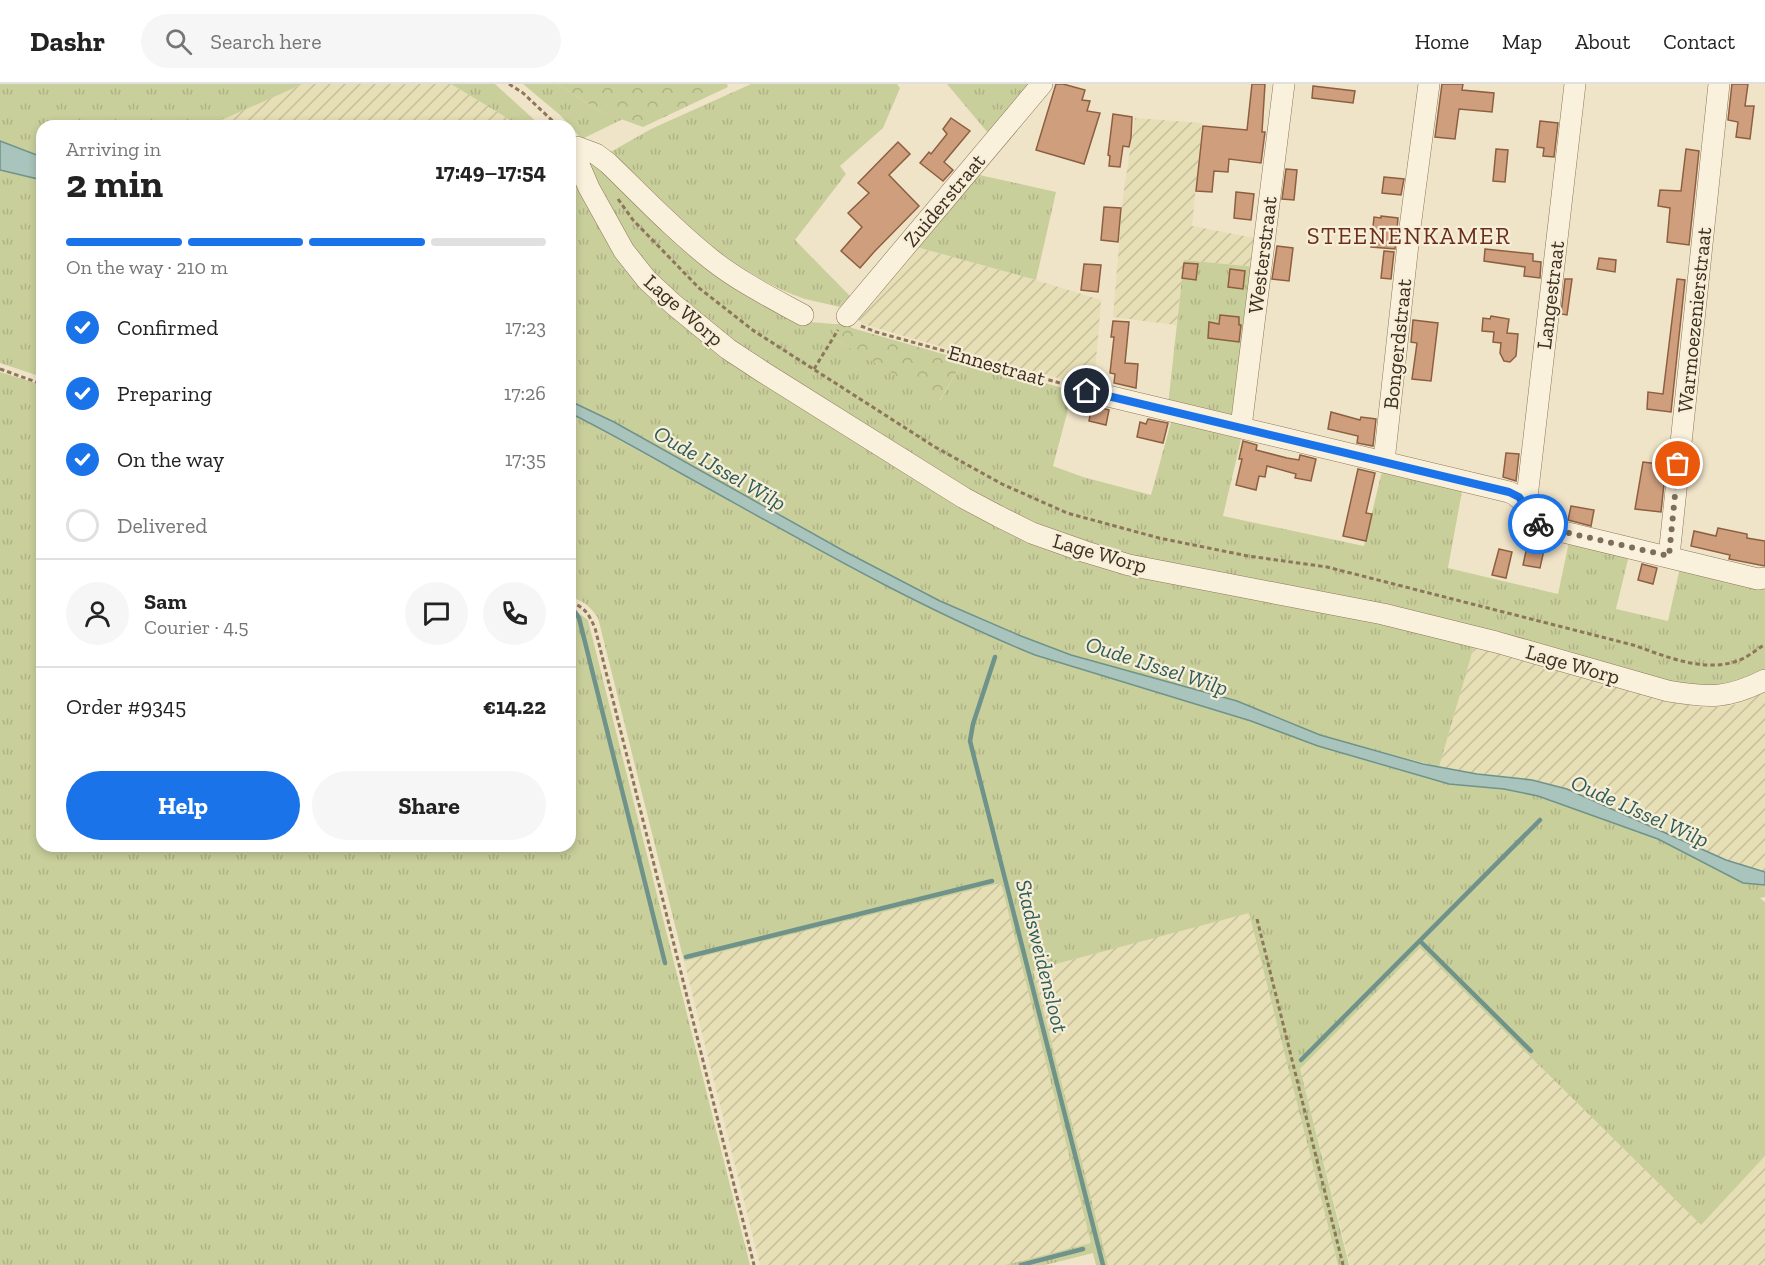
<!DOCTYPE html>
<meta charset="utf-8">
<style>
:root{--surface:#fff;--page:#f6f6f6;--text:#222;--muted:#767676;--line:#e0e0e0;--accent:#1a73e8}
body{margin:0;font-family:"Zilla Slab",serif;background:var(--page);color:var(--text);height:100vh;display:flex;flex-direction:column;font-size:22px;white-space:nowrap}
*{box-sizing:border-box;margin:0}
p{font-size:20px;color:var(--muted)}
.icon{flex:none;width:33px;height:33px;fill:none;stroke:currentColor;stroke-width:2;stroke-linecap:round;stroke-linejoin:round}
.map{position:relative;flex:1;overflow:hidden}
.side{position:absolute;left:36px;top:36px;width:540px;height:732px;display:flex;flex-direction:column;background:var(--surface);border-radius:18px;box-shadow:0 3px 9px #0003}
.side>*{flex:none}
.pin{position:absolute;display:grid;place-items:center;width:51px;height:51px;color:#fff;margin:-26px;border:3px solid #fff;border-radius:50%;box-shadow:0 2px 6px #0007}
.courier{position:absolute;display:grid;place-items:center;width:60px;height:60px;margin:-30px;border:4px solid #1a73e8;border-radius:50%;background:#fff;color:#222;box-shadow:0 2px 8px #0007}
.head em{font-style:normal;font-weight:800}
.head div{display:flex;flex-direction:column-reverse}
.head{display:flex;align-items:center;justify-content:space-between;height:102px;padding:0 30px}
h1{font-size:39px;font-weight:800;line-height:45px}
.bar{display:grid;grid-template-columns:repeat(4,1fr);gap:9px 6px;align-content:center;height:72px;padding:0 30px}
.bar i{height:8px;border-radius:4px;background:var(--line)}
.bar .active{background:var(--accent)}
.bar p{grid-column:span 4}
.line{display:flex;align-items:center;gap:15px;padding:0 30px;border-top:2px solid var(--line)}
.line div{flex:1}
.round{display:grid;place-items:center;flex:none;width:63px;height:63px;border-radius:32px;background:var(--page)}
ol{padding:0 30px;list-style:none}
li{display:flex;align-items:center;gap:18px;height:66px}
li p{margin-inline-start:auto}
li .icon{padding:6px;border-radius:50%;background:var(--accent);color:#fff;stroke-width:4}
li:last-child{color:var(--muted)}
li i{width:33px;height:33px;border:3px solid var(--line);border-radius:50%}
.action{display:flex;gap:12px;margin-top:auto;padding:12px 30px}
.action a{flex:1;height:69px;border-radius:36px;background:var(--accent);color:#fff;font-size:24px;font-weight:800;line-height:69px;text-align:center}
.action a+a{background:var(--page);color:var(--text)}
header{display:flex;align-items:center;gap:36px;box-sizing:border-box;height:84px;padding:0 30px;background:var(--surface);border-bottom:2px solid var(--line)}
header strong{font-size:28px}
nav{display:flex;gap:33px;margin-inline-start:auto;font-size:21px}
.search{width:420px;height:54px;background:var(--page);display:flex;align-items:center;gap:15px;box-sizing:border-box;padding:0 21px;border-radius:33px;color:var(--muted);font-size:22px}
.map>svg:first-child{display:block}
.farmland{fill:url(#farmland-furrows)}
.grass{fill:url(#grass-tufts)}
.forest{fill:url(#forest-crowns)}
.water{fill:#a9c4bc;stroke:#6f938a;stroke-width:1.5}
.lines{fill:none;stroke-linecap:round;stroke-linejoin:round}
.stream{stroke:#6f938a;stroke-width:4.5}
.building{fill:#cf9f7d;stroke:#8d5f41;stroke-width:1.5}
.minor-casing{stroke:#8d765c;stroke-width:22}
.path{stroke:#8d765c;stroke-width:3;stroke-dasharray:4.5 3;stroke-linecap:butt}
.minor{stroke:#faf1dc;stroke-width:21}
.done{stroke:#7c6e5b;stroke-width:6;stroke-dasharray:0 10.8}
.route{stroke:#1a73e8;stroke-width:8}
.labels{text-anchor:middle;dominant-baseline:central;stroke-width:4.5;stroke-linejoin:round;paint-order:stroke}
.street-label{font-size:21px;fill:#3d2e20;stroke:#f7eed8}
.water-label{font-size:22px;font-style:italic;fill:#2f5d5a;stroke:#f7eed8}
.quarter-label{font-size:24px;letter-spacing:1.5px;fill:#6b2e1e;stroke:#f7eed8}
</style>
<header>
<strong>Dashr</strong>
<div class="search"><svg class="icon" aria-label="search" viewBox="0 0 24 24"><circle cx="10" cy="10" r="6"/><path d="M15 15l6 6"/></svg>Search here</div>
<nav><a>Home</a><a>Map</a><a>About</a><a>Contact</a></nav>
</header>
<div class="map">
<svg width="1765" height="1181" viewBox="0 0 1765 1181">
<defs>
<pattern id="farmland-furrows" width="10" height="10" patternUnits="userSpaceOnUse" patternTransform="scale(1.5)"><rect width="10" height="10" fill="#e6deb5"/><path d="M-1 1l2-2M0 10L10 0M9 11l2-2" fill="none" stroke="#c6bf9b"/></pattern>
<pattern id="grass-tufts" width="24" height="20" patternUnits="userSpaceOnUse" patternTransform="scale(1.5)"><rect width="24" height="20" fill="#c9cf9b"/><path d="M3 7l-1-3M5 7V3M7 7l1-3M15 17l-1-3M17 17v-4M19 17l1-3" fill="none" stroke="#aeb285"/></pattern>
<pattern id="forest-crowns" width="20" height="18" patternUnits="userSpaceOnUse" patternTransform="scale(1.5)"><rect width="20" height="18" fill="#c9cf9b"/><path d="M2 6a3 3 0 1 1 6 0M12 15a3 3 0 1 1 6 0" fill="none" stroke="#aeb285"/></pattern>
</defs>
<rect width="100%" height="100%" fill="#f0e4c8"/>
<g class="farmland">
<polygon points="303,0 451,0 507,34 515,42 208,42"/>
<polygon points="1135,34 1202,39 1192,142 1260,155 1257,183 1185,176 1176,241 1113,233 1123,113"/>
<polygon points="913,162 1036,196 1101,216 1094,301 1088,302 970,271 863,240 857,235"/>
<polygon points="1474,562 1659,615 1698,623 1721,623 1737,620 1765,606 1765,788 1727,776 1567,705 1532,696 1477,690 1439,683"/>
<polygon points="1001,799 1091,1159 1005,1181 760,1181 684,877"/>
<polygon points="1249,828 1338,1181 1108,1181 1033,886"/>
<polygon points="1420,864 1700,1140 1765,1072 1765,1181 1350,1181 1300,985"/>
</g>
<g class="grass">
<polygon points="0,0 303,0 208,42 42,42 42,73 0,57"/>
<polygon points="451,0 495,0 541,42 515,42 507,34"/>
<polygon points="523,0 558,0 599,27 623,35 582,55 560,31"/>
<path d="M751,0H897L900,4L883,44L840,82L846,90L795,156L850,212L840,223C829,220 816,218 805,215C730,190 664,121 607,70L651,45Z"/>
<polygon points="947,0 1037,0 993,55"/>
<polygon points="593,75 671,145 810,238 834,240 836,256 940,316 964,276 1073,307 1053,382 1083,393 1151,411 1173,331 1243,347 1223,432 1364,462 1383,383 1463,402 1448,484 1558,510 1570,453 1630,467 1616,525 1668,537 1681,479 1765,499 1765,589 1711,609 1142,478 1032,440 964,405 771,283 677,217 630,170 587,80"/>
<polygon points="570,83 611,165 767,299 892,381 982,434 1036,462 1101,483 1359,534 1474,562 1439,683 1320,651 1237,617 1071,571 1021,552 940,517 844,467 614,338 570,317"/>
<polygon points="0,86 42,96 42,293 0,279"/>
<polygon points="975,90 1056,108 1036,196 913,162"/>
<polygon points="1184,176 1257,183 1234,334 1168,321"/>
<polygon points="0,288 42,301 42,762 570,762 570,523 588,536 750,1181 0,1181"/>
<path d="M570,329L820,467L912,515L984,550L1035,571L1251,637L1318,662L1448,700L1504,705L1538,712L1658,755L1743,799L1765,801V813L1760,814L1765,818V1072L1701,1141L1420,864L1300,985L1349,1181H1338L1249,829L1033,886L1108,1181H1096L1093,1169L1045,1181H1005L1091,1159L1001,799L684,877L598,534C590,522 584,517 570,513Z"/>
</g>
<g class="forest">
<polygon points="558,0 727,0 728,3 643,43 599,27"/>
<polygon points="834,240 847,240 852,244 964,276 939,317 836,256"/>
</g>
<g class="water">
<polygon points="0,57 42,73 42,96 0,86"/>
<path d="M570,317L614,338L844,467L940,517L1021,552L1071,571L1237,617L1320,651L1423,680L1477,690L1532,696L1567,705L1726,776L1765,788V801L1743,799L1658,755L1538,712L1504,705L1449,700L1318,662L1251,637L1035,571C912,521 798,454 682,390C645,369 608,348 570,329Z"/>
</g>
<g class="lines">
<g class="stream">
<polyline points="570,528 575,528 579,534 665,879"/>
<polyline points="995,573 973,640 970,657 1103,1181"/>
<polyline points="1420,857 1531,967"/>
<polyline points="686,873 992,797"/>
<polyline points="1301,976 1540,736"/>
<polyline points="1021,1181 1083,1165"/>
</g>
</g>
<g class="building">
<polygon points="1056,0 1063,0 1085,6 1082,16 1090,17 1087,27 1100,29 1084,80 1036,66"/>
<polygon points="1252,0 1265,0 1262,48 1265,48 1261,79 1229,75 1228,88 1214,87 1212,108 1196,107 1203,42 1247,46"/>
<polygon points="1442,0 1463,0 1462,6 1494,9 1492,28 1459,25 1455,55 1435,53"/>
<polygon points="1732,0 1748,0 1745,22 1754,22 1750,55 1736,53 1738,38 1728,36"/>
<polygon points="1313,2 1355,7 1353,19 1312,14"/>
<polygon points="1113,30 1132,33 1131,54 1129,63 1123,62 1120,83 1109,82 1110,72 1108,71"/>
<polygon points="951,34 970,47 944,78 953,86 943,97 920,79 929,68 931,70 947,50 943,45"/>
<polygon points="1540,37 1558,39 1554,73 1543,72 1544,64 1537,63"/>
<polygon points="898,58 910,70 889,91 919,122 874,168 860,184 841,167 862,143 848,129 869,109 858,99"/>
<polygon points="1496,65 1508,66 1505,98 1493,97"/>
<polygon points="1686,65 1699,67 1689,161 1667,158 1670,124 1658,122 1660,106 1681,107"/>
<polygon points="1286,85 1297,86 1294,116 1282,115"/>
<polygon points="1384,93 1404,95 1401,111 1382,109"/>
<polygon points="1236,108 1254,110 1251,136 1234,134"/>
<polygon points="1104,123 1121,124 1118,158 1101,156"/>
<polygon points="1381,132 1398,134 1395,165 1371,163 1374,133 1381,134"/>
<polygon points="1277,162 1293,164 1289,197 1272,195"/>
<polygon points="1485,165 1533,170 1533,177 1541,178 1540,194 1524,192 1525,183 1484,177"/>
<polygon points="1384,167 1394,168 1391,195 1381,194"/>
<polygon points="1599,174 1616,176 1615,188 1597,185"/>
<polygon points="1184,179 1198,180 1196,196 1182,194"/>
<polygon points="1084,180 1101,181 1098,208 1081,206"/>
<polygon points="1230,185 1245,187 1243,205 1228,203"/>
<polygon points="1565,195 1572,195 1567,231 1561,230"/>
<polygon points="1677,195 1685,196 1671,328 1647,325 1648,308 1663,310"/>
<polygon points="1220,231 1239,233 1239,241 1241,241 1239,258 1208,254 1209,238 1219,240"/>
<polygon points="1491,232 1509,235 1507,249 1518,250 1516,272 1510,278 1504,277 1500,269 1501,259 1493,258 1494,248 1482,247 1483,234 1490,235"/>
<polygon points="1413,236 1438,239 1431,297 1412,295 1417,259 1411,258"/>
<polygon points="1113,237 1129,238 1125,279 1138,280 1136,304 1114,299 1115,290 1110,289 1114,253 1111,253"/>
<polygon points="1092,321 1109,326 1106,341 1089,337"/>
<polygon points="1331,328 1360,336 1361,333 1376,335 1373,362 1357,359 1358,352 1328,345"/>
<polygon points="1148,335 1168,339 1163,359 1137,353 1140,338 1146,340"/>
<polygon points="1243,357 1257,361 1256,366 1287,374 1299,376 1300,371 1316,375 1311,397 1295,394 1296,390 1267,382 1265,393 1259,392 1256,406 1236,401 1242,375 1239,375"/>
<polygon points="1506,369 1519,370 1516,397 1503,393"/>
<polygon points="1643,378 1666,381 1661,428 1635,425"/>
<polygon points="1358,385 1375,389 1366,429 1372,430 1366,457 1343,452"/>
<polygon points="1571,422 1594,426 1591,442 1568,436"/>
<polygon points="1718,444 1747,450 1747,454 1765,457 1765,482 1729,475 1730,471 1691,462 1694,447 1716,452"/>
<polygon points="1530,449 1546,457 1540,484 1523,481"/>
<polygon points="1499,465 1512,468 1506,494 1492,491"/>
<polygon points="1642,480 1657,484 1653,500 1638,496"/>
</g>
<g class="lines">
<g class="minor-casing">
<g id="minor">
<path d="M803,231C772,214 740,198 712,176C675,147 642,112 608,79L596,70L577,63L579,81L589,104L624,167L647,196L673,220L728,265L763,288L964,414L998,432L1032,449L1086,468L1129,481L1383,530L1496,558L1668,607C1710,614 1727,615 1765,596"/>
<polyline points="847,232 1042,0"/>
<path d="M1087,307L1509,408C1526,414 1529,433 1543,443L1758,495L1765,494"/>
<polyline points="1241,343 1284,0"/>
<polyline points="1384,377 1409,151 1429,0"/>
<polyline points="1526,422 1575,0"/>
<polyline points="1669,472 1719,0"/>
</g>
</g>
<g class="path">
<polyline points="509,0 523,9 558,42"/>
<path d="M618,115L633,136L699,204L754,247L935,363L1002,400L1067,429L1159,454L1248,472L1327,483L1633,561C1665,572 1703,589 1737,577C1747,574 1756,566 1765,560"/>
<polyline points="861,242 876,248 1071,302"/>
<polyline points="0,285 42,300"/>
<polyline points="814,285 838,246"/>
<path d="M570,519C585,522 589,531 595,544L754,1181"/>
<polyline points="1257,835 1343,1181"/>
</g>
<use href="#minor" class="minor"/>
</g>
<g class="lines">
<polyline class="done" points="1538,440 1543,443 1669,472 1678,380"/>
<polyline class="route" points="1087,307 1509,408 1519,413 1538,440"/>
</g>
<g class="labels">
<g class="street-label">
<text transform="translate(944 116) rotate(-50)">Zuiderstraat</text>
<text transform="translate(1262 171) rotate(-83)">Westerstraat</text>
<text transform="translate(1550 211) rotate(-83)">Langestraat</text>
<text transform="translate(684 226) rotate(41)">Lage Worp</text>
<text transform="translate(1694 236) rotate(-84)">Warmoezenierstraat</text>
<text transform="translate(1397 260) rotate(-84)">Bongerdstraat</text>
<text transform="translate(997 281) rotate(16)">Ennestraat</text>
<text transform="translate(1100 469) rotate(16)">Lage Worp</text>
<text transform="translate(1573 580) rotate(16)">Lage Worp</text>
</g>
<g class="water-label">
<text transform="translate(720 384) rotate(30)">Oude IJssel Wilp</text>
<text transform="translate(1157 582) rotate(18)">Oude IJssel Wilp</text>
<text transform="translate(1640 727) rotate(24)">Oude IJssel Wilp</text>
<text transform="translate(1042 872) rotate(76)">Stadsweidensloot</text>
</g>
<g class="quarter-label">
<text x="1409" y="151">STEENENKAMER</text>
</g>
</g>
</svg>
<div class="pin" style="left:1678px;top:380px;background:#ea580c"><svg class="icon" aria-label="bag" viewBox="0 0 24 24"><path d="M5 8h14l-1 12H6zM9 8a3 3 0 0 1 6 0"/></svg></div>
<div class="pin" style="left:1087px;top:307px;background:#1f2937"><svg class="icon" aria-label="home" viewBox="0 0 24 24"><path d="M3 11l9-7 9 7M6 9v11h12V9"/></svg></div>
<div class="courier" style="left:1538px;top:440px"><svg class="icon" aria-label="bike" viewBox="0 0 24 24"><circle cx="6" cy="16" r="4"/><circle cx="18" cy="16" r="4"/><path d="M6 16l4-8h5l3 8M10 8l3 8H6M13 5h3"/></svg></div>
<section class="side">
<div class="head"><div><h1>2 min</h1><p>Arriving in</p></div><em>17:49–17:54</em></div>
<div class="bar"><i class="active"></i><i class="active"></i><i class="active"></i><i></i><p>On the way · 210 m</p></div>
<ol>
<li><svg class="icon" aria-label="check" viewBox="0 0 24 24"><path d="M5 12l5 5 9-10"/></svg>Confirmed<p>17:23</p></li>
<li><svg class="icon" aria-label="check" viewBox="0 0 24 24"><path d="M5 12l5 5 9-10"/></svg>Preparing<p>17:26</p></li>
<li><svg class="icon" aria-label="check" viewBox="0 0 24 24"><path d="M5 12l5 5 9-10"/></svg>On the way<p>17:35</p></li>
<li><i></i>Delivered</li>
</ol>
<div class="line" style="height:108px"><a class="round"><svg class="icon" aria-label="person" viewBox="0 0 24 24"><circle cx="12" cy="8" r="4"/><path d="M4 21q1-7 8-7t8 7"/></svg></a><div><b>Sam</b><p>Courier · 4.5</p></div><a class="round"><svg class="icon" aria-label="chat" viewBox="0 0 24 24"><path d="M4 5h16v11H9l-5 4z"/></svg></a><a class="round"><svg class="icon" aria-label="phone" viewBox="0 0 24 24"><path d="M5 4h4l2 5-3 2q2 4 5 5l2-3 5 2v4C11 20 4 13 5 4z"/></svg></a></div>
<div class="line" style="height:78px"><div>Order #9345</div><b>€14.22</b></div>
<div class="action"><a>Help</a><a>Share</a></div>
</section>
</div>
